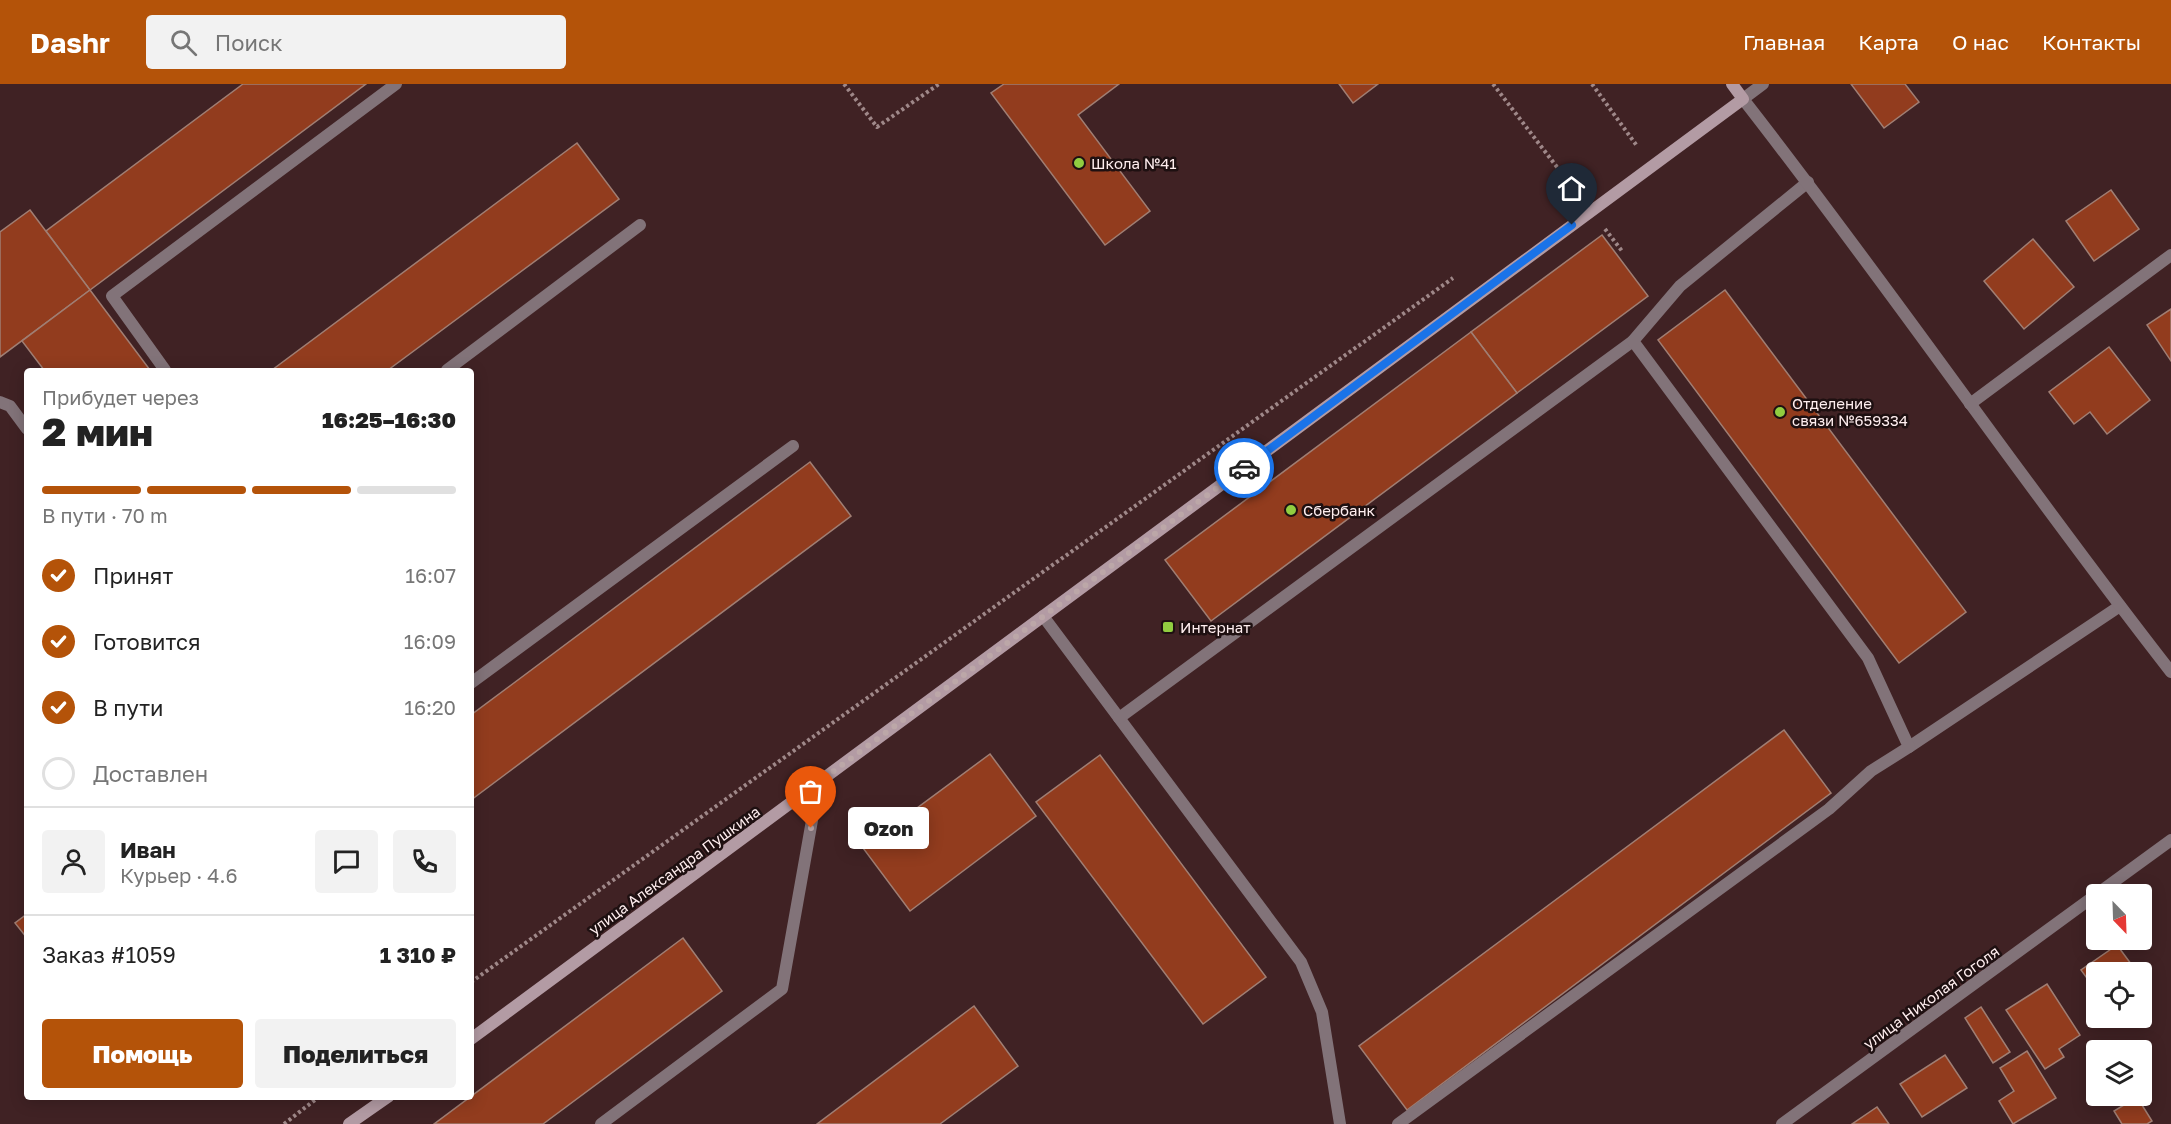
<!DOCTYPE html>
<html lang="ru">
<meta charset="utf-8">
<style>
:root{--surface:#fff;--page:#f2f2f2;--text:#222;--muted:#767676;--line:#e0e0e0;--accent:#b45309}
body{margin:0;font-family:"Golos Text",sans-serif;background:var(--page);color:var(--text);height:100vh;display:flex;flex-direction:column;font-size:22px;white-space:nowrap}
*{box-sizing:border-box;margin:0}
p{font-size:20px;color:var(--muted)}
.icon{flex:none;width:33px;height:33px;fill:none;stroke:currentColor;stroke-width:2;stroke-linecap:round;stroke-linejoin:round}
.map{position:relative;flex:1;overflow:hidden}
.panel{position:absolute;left:24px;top:284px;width:450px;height:732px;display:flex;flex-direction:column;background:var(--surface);border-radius:6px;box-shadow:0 3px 15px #0003}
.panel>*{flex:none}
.needle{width:39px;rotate:157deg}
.tools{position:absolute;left:2086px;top:800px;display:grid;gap:12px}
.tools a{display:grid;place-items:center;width:66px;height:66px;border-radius:6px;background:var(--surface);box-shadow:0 3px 15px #0003;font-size:30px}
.pin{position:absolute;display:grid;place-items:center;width:51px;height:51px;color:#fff;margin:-62px -26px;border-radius:50% 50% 50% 0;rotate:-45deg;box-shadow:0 0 6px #0007}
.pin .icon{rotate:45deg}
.courier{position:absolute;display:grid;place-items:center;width:60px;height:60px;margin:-30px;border:4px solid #1a73e8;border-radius:50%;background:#fff;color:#222;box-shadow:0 2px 8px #0007}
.bubble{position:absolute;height:42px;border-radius:6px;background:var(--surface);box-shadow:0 3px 15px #0003;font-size:20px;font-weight:800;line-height:42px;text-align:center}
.summary em{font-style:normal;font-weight:800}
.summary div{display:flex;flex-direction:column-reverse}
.summary{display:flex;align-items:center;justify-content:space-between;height:102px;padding:0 18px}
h1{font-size:39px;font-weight:800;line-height:45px}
.bar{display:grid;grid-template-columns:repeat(4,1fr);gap:9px 6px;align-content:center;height:72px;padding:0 18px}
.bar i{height:8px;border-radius:4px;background:var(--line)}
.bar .active{background:var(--accent)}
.bar p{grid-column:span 4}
.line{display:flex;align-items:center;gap:15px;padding:0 18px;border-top:2px solid var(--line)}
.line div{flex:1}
.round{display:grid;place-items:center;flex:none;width:63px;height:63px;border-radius:6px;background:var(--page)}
ol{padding:0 18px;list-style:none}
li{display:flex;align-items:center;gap:18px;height:66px}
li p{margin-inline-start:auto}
li .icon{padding:6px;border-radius:50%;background:var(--accent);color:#fff;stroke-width:4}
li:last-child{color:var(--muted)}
li i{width:33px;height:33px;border:3px solid var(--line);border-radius:50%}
.button{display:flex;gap:12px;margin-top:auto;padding:12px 18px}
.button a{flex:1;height:69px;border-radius:6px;background:var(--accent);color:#fff;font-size:24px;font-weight:800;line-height:69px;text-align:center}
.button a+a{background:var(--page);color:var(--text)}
header{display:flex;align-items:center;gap:36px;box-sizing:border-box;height:84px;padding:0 30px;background:var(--accent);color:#fff}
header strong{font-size:28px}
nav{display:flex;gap:33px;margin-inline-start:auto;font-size:21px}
.search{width:420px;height:54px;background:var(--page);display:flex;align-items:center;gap:15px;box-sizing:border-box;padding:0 21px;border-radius:6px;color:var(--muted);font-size:22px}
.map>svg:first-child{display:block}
.building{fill:#923c1e;stroke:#a07e73;stroke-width:1.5}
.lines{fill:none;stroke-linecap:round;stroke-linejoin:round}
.path{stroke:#9f8889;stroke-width:4;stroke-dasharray:3 3;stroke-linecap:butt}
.service{stroke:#827379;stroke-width:12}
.minor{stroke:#827379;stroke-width:12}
.secondary{stroke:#b39ba4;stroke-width:12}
.done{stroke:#bca7a8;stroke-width:6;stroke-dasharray:0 10.8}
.route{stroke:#1a73e8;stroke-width:8}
.poi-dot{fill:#91cd40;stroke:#1e1011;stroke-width:2}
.labels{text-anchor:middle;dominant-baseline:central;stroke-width:5;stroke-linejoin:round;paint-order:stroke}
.poi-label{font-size:15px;fill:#ffeeef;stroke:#1e1011;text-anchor:start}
.street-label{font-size:15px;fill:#ffeeef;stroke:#1e1011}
</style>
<header>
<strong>Dashr</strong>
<div class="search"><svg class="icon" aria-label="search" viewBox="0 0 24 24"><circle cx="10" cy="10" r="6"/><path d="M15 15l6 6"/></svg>Поиск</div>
<nav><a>Главная</a><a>Карта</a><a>О нас</a><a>Контакты</a></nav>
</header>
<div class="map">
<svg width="2171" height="1040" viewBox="0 0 2171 1040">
<rect width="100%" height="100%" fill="#402224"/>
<g class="building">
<polygon points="243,0 366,0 90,206 46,147"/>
<polygon points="1004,0 1119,0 1078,31 1150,127 1105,161 991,9"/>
<polygon points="1339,0 1378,0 1353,19"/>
<polygon points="1851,0 1905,0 1919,18 1884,44"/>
<polygon points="577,59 619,115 388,286 272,286"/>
<polygon points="2111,106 2139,145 2094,177 2066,137"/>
<polygon points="30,126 90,206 0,273 0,148"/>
<polygon points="1602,151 1648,212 1517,309 1471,248"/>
<polygon points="2033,155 2074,203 2024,245 1984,197"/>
<polygon points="90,206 150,286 44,286 22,257"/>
<polygon points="1725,206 1966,528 1899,579 1658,256"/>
<polygon points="2171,225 2171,277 2147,241"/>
<polygon points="1471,248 1517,309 1211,537 1165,476"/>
<polygon points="2109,263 2150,316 2107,350 2090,328 2074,340 2049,308"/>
<polygon points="810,378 851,432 471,716 471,631"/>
<polygon points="1784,646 1831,709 1407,1026 1359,962"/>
<polygon points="990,670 1036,732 910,827 863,764"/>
<polygon points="1100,671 1266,893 1203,940 1036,718"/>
<polygon points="27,830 27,854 15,839"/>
<polygon points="683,854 722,907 543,1040 434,1040"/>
<polygon points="2117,861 2137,888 2097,888 2097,908 2081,886"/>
<polygon points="2047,900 2080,951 2059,965 2064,973 2045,985 2006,926"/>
<polygon points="974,922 1018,982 940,1040 817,1040"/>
<polygon points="1981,923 2010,968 1993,979 1965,934"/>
<polygon points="2027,967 2056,1014 2013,1040 1999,1017 2014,1007 2000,984"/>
<polygon points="1945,971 1967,1004 1922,1033 1900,1000"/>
<polygon points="2137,1013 2152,1037 2147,1040 2122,1040 2114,1027"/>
<polygon points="1877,1023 1889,1040 1852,1040"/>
</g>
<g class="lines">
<g class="path">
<polyline points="844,0 877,43 939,0"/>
<polyline points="1493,0 1577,109"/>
<polyline points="1592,0 1637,62"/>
<polyline points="1605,145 1622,167"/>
<polyline points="471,898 1453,194"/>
<polyline points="284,1040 320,1012"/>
</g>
<g class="service">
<polyline points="165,286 112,212 396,0"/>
<polyline points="447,286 640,141"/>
<polyline points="0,318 10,322 27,345"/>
<polyline points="1970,320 2171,171"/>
<polyline points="1043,532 1301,878 1322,928 1340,1040"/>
<polyline points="471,599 793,362"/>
<polyline points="1119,634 1633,257"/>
<polyline points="1909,663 2120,522"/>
<polyline points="601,1040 782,905 819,697"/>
<polyline points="1398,1040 1829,725 1871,687 1909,663 1868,574 1633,257 1680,202 1808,98"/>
</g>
<g class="minor">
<path d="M1763,0L1743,15C1890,203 2024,400 2171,588"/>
<polyline points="2097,810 2171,756"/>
<polyline points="1782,1040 2097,810"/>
</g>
<g class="secondary">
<polyline points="471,955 1743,15 1732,0"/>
<polyline points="349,1040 389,1012"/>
</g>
</g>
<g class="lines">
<polyline class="done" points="811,744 819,698 1244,384"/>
<polyline class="route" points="1244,384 1572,141"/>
</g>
<g class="poi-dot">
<circle cx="1079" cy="79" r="6"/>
<circle cx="1780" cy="328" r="6"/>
<circle cx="1291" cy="426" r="6"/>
<rect x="1162" y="537" width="12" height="12" rx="3"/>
</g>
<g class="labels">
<g class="poi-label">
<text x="1091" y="79">Школа №41</text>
<text x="1792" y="319">Отделение<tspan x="1792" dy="17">связи №659334</tspan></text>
<text x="1303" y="426">Сбербанк</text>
<text x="1180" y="543">Интернат</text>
</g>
<g class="street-label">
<text transform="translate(674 786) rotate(-36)">улица Александра Пушкина</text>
<text transform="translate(1931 913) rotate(-36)">улица Николая Гоголя</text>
</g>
</g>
</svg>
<div class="tools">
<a><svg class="needle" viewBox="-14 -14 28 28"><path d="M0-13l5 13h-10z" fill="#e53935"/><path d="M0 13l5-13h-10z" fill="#767676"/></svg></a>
<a><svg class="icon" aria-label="locate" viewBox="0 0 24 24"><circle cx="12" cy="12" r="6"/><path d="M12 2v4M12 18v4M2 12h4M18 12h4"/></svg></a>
<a><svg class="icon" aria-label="layers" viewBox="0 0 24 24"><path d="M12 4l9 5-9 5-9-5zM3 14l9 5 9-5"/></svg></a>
</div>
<div class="pin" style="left:811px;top:744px;background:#ea580c"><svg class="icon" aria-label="bag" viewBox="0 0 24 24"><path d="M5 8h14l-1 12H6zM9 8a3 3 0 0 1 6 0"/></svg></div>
<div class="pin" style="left:1572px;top:141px;background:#1f2937"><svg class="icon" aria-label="home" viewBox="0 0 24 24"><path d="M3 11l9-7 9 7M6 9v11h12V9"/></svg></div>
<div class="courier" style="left:1244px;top:384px"><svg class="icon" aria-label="car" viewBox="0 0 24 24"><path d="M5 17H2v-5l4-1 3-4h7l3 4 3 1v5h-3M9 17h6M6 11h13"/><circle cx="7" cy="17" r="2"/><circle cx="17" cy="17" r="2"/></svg></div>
<div class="bubble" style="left:848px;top:723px;width:81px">Ozon</div>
<section class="panel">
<div class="summary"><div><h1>2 мин</h1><p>Прибудет через</p></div><em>16:25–16:30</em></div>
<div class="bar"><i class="active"></i><i class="active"></i><i class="active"></i><i></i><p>В пути · 70 m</p></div>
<ol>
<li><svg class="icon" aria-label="check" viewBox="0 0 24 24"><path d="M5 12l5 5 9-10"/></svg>Принят<p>16:07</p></li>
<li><svg class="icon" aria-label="check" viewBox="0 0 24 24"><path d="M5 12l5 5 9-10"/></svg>Готовится<p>16:09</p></li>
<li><svg class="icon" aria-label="check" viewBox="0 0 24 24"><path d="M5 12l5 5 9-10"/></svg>В пути<p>16:20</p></li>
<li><i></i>Доставлен</li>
</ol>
<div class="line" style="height:108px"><a class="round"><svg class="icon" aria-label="person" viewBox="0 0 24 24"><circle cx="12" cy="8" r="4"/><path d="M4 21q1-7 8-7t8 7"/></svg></a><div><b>Иван</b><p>Курьер · 4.6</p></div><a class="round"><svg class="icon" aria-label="chat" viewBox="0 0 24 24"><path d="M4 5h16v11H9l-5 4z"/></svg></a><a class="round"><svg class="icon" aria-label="phone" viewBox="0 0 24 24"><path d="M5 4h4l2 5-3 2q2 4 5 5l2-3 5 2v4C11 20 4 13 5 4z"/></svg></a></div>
<div class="line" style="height:78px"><div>Заказ #1059</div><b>1 310 ₽</b></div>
<div class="button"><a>Помощь</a><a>Поделиться</a></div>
</section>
</div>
